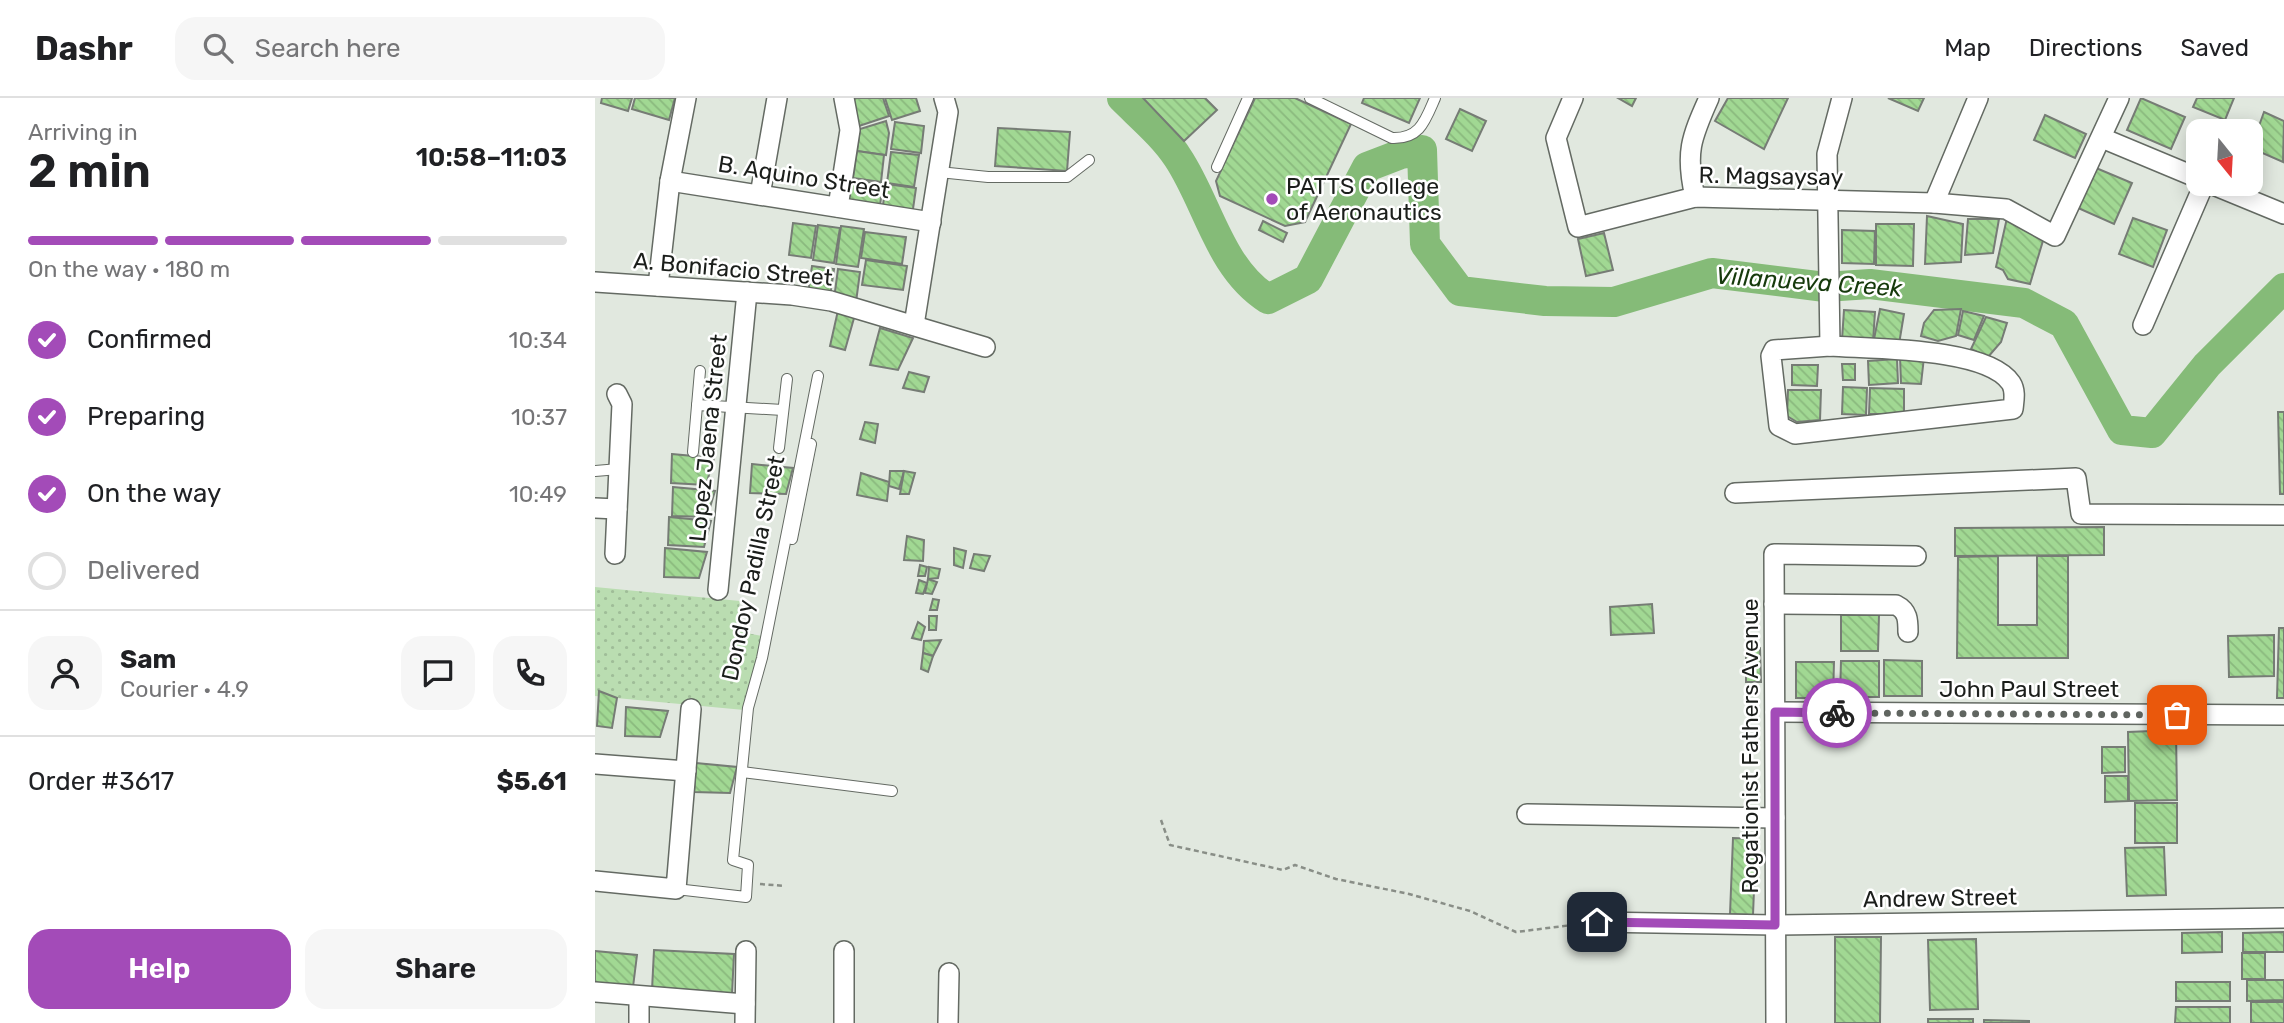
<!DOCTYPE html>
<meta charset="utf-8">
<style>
:root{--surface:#fff;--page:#f6f6f6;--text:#202124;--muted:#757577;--line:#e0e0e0;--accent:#a34bb8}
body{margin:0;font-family:Rubik,sans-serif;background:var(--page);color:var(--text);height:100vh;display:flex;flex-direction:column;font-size:26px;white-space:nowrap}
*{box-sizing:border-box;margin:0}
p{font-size:23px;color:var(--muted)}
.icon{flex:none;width:38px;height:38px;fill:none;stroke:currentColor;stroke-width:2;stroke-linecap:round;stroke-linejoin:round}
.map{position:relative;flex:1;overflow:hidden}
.side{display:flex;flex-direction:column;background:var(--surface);width:595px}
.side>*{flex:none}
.needle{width:46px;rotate:162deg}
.buttons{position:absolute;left:1591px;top:21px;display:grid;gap:14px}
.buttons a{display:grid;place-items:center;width:77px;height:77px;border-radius:14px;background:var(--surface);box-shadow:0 4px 18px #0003;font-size:35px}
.pin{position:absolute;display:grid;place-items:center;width:60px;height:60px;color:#fff;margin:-30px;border-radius:14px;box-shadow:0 4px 10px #0006}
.courier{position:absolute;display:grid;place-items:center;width:70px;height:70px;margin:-35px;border:5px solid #a34bb8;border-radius:50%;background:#fff;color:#222;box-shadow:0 2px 9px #0007}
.overview em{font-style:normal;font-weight:600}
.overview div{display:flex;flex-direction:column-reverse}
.overview{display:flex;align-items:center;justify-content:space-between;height:119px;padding:0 28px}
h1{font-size:46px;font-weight:600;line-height:52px}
.bar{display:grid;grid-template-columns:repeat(4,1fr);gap:10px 7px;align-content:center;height:84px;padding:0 28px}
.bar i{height:9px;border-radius:5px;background:var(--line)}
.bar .active{background:var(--accent)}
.bar p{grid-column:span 4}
.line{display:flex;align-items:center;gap:18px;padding:0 28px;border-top:2px solid var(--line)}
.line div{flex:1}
.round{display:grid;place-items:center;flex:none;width:74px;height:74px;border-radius:21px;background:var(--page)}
ol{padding:0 28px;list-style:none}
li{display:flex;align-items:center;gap:21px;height:77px}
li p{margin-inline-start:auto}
li .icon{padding:7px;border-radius:50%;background:var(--accent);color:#fff;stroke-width:4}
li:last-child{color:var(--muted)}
li i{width:38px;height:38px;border:4px solid var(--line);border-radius:50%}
.cta{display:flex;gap:14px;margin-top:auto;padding:14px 28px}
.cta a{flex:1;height:80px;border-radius:21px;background:var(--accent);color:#fff;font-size:28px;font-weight:600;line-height:80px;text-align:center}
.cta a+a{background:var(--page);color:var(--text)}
header{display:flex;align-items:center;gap:42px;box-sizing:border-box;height:98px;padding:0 35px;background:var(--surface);border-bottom:2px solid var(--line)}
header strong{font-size:33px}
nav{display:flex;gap:38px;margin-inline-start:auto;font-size:24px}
.search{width:490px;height:63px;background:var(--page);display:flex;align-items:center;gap:18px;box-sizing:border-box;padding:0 24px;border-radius:21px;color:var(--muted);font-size:26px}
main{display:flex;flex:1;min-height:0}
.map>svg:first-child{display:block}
.grass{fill:url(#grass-dots)}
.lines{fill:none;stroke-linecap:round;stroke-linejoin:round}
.river{stroke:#85bb78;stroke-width:30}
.building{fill:url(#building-back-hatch);stroke:#767c75;stroke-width:2}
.service-casing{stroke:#646a63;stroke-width:12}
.minor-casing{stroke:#646a63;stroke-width:22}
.path{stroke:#898e87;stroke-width:2.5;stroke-dasharray:5 3.5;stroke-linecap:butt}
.service{stroke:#fff;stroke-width:10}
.minor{stroke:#fff;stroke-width:19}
.done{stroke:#606560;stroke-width:7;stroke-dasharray:0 12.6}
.route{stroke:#a34bb8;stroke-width:9}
.poi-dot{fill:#a34bb8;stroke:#fff;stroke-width:2.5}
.labels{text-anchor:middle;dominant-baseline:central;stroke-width:5;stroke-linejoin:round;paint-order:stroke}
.street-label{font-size:23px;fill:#1b1e1b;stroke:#fff}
.poi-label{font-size:23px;fill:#1b1e1b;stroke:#fff;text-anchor:start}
.water-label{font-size:24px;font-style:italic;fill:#163a0c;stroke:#fff}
</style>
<header>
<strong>Dashr</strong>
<div class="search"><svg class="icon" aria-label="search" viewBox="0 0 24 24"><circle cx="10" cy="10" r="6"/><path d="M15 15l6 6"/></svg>Search here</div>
<nav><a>Map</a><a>Directions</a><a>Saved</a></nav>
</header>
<main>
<section class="side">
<div class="overview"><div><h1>2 min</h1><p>Arriving in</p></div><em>10:58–11:03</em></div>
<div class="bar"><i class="active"></i><i class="active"></i><i class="active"></i><i></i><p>On the way · 180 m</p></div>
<ol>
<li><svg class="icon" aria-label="check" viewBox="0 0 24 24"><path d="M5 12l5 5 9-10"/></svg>Confirmed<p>10:34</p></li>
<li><svg class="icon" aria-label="check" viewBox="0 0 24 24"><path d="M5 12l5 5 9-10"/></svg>Preparing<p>10:37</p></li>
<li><svg class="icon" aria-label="check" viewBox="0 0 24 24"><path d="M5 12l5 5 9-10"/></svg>On the way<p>10:49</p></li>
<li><i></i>Delivered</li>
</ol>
<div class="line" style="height:126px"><a class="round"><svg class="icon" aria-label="person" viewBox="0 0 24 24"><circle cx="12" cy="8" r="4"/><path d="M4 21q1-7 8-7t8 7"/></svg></a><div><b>Sam</b><p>Courier · 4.9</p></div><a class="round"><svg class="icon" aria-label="chat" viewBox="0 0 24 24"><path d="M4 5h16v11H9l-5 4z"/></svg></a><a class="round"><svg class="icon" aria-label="phone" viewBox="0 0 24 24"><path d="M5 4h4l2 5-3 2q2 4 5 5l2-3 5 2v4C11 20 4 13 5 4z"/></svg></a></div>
<div class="line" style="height:91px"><div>Order #3617</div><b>$5.61</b></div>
<div class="cta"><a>Help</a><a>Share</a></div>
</section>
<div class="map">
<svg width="1689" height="925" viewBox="0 0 1689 925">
<defs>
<pattern id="grass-dots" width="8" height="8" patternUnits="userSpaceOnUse" patternTransform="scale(1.75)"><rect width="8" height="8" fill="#baddb1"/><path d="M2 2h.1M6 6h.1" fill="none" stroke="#9fbd98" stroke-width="1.8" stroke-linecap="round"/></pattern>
<pattern id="building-back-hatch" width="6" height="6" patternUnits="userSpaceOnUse" patternTransform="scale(1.75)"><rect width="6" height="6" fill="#a1d893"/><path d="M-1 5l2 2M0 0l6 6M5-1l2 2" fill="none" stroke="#8ab97e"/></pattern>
</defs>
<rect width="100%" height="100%" fill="#e1e8df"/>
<polygon class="grass" points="0,489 145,503 141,533 167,538 149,612 0,598"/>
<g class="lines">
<path class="river" d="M527,0C545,18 569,38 583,60C613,105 624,170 673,201L713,181L772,69L806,56L827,52L830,146L865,193L950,203L1019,204L1117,175L1230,189L1275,186L1429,205L1469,226L1527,332L1557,335L1612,267L1689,190"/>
</g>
<g class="building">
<polygon points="7,0 37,0 33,13 6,5"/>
<polygon points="40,0 80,0 74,22 37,11"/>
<polygon points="262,0 288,0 294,18 261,29 252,3"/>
<polygon points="290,0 321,0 325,13 297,22"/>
<polygon points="548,0 610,0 622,12 589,43"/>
<polygon points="660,0 700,0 756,26 710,124 690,128 625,98 621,83"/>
<polygon points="769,0 825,0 814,25 767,5"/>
<polygon points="1023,0 1041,0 1037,8"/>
<polygon points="1133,0 1193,0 1169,51 1120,23"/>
<polygon points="1293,0 1329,0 1323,13"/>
<polygon points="1546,0 1590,19 1576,51 1532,32"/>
<polygon points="1602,0 1639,0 1630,22 1598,9"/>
<polygon points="865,11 891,23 877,53 851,41"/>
<polygon points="1669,14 1689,23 1688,64 1656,50"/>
<polygon points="1450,17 1491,36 1480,60 1439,42"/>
<polygon points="291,23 294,35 291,57 262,53 265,31"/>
<polygon points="300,24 329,28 326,55 296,51"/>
<polygon points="403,30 475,34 472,73 400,68"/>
<polygon points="262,53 289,57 286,84 258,80"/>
<polygon points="296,54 324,57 319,89 292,85"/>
<polygon points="1501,70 1537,85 1519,126 1483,110"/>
<polygon points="251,81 288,86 284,114 247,109"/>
<polygon points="291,86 321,90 317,118 287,114"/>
<polygon points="1332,118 1368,126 1366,164 1330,166"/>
<polygon points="1412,120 1450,136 1435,186 1413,181 1408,172 1401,169"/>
<polygon points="1538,120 1572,132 1558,169 1524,156"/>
<polygon points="1373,121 1404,121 1398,155 1370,157"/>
<polygon points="668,123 692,135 688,144 664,132"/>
<polygon points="198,125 221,128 216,160 194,157"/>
<polygon points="1281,126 1319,126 1318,168 1281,167"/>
<polygon points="223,127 245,130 239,165 218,162"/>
<polygon points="246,128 269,131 263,169 241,166"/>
<polygon points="1247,132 1280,133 1279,166 1247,165"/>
<polygon points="270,134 311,139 307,166 266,160"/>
<polygon points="1009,135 1018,172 991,178 983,141"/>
<polygon points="271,162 312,168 308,192 267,187"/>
<polygon points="217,168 239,171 235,198 213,195"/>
<polygon points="243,171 265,174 261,204 239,201"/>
<polygon points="244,208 261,213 250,252 235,248"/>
<polygon points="1285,211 1309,216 1304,246 1279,241"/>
<polygon points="1366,211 1361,238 1343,243 1326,238 1329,225 1339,212"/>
<polygon points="1249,212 1280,214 1278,244 1247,242"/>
<polygon points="1368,213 1389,218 1379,242 1363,237"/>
<polygon points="1391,219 1412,225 1406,244 1393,259 1376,251"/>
<polygon points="285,230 318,240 303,272 275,267"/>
<polygon points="1305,259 1329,259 1326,286 1306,285"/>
<polygon points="1302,261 1303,285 1274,287 1273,263"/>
<polygon points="1247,266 1260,266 1260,282 1248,282"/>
<polygon points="1197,267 1223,267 1222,288 1197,287"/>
<polygon points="314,274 334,279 329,294 308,290"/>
<polygon points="1248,289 1272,290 1271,317 1247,316"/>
<polygon points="1275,290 1309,291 1309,316 1274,316"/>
<polygon points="1193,292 1226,292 1225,322 1202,324 1192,318"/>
<polygon points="1683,314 1689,314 1689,396 1685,396"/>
<polygon points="270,324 283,326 280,345 265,341"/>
<polygon points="77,356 119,360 111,387 76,385"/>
<polygon points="157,366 198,370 191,396 155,395"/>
<polygon points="295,373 309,373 304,391 294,388"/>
<polygon points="309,373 320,375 314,396 305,396"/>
<polygon points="266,375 294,384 292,403 262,397"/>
<polygon points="78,389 120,393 112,419 77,418"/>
<polygon points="74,419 116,423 109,449 73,447"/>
<polygon points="1509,429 1509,457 1360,458 1360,430"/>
<polygon points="312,438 329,442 328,463 309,462"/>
<polygon points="70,450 112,454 104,480 69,479"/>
<polygon points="359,450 371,453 368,470 359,467"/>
<polygon points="379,456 395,458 389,473 375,470"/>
<polygon points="1403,458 1403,527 1442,527 1442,458 1473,458 1473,560 1362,560 1363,459"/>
<polygon points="325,467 332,469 330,478 323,478"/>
<polygon points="334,469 345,471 343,480 333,481"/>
<polygon points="333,481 342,484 337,496 330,495"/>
<polygon points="324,482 332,485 328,496 321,495"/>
<polygon points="338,501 344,502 342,512 335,512"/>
<polygon points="1057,506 1059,535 1016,537 1015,509"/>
<polygon points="1246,517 1284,517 1283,553 1246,553"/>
<polygon points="334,518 342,518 341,532 334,532"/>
<polygon points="323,524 330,529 326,542 317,540"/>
<polygon points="1684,530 1689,530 1689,600 1682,600"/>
<polygon points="1679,537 1679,578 1634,579 1633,538"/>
<polygon points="346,542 338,558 328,555 329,543"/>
<polygon points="1151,550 1165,550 1166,584 1151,584"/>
<polygon points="328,555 338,558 333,574 326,571"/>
<polygon points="1289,562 1327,563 1327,598 1289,598"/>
<polygon points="1246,563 1284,563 1284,599 1245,599"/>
<polygon points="1201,564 1239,564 1238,600 1201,600"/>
<polygon points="4,593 22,600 17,630 2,628"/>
<polygon points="31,609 73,613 65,639 30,638"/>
<polygon points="1581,632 1582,702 1534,703 1533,634"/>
<polygon points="1507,649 1530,649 1530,674 1507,675"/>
<polygon points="101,665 142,669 135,695 99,694"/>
<polygon points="1510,678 1533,678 1533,703 1510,704"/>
<rect x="1540" y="705" width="42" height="40"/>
<polygon points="1138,740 1161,741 1158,817 1135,816"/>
<polygon points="1569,749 1571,797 1532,798 1530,750"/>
<polygon points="1627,834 1627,854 1587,855 1587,835"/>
<polygon points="1689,834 1689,854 1648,854 1648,835"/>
<polygon points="1240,839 1286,839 1285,925 1240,925"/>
<polygon points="1381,841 1383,911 1335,912 1333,842"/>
<polygon points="59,852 139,856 137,896 57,892"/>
<polygon points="0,853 42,857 38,889 0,885"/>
<rect x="1647" y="855" width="23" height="26"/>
<polygon points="1652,882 1689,882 1689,902 1652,903"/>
<rect x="1581" y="884" width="54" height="19"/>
<rect x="1656" y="904" width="33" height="21"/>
<polygon points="1581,909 1635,909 1635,925 1580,925"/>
<rect x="1333" y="921" width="45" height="4"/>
<polygon points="1389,922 1434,923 1434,925 1389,925"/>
</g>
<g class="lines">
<g class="service-casing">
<g id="service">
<path d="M715,0L797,40C825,41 830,23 840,0"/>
<polyline points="622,69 653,0"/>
<polyline points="344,74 393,79 472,79 494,62"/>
<polyline points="102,307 188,312"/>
<polyline points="184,350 192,281"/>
<polyline points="98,354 105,273"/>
<polyline points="0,373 24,371"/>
<polyline points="197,441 216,346"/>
<polyline points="147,674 297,693"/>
<polyline points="81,791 151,799 153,767 138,762 153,610 167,560 223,278"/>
</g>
</g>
<g class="minor-casing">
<g id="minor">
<polyline points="978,0 961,40 983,129 1100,99 1339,105 1411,111 1460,138 1524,0"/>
<polyline points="1507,40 1603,80"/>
<polyline points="75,83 336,124"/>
<polyline points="1616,86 1689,116"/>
<polyline points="165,97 182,0"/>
<path d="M1100,99C1090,55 1096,40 1114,0"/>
<polyline points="1339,105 1383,0"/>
<polyline points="243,109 255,32 249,0"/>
<polyline points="0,184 197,197 236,203 390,249"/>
<polyline points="63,188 75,83 91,0"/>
<polyline points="319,227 353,14 349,0"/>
<polyline points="1548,227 1609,86"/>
<path d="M1235,248C1276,251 1392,249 1416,285C1421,293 1419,302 1418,311L1200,336L1184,328L1176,258L1179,252Z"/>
<polyline points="1235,248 1232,56 1247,0"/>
<polyline points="1140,395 1481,380 1486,416 1689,417"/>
<polyline points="0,410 22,411"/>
<polyline points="20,456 27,306 22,296"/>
<polyline points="123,492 152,194"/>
<path d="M1179,506L1301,507C1313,513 1313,522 1313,534"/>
<polyline points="1180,614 1689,617"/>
<polyline points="0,666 91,673"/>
<polyline points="932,716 1180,720"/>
<polyline points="0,783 81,791 96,611"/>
<polyline points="1002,824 1180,827 1689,820"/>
<polyline points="0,894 150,906"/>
<polyline points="44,900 44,925"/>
<polyline points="150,925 151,853"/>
<polyline points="249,925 249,853"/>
<polyline points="353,925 354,875"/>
<polyline points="1181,925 1179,456 1321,458"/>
</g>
</g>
<g class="path">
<polyline points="566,722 575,747 688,772 700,767 741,781 814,796 875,813 921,834 985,826"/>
<polyline points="165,786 190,788"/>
</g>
<use href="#service" class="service"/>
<use href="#minor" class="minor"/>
</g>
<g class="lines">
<polyline class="done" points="1242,615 1582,617"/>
<polyline class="route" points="1002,824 1180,827 1180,614 1242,615"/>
</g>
<circle class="poi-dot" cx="677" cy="101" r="7"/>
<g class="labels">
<g class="street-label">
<text transform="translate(1176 78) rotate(1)">R. Magsaysay</text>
<text transform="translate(209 79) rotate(9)">B. Aquino Street</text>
<text transform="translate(138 171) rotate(5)">A. Bonifacio Street</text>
<text transform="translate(113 340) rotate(-84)">Lopez Jaena Street</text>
<text transform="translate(158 470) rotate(-78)">Dondoy Padilla Street</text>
<text x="1434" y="591">John Paul Street</text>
<text transform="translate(1155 648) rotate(-90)">Rogationist Fathers Avenue</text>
<text transform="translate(1345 800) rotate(-1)">Andrew Street</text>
</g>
<g class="poi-label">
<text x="691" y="88">PATTS College<tspan x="691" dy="26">of Aeronautics</tspan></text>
</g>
<g class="water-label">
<text transform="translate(1214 184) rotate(4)">Villanueva Creek</text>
</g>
</g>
</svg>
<div class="buttons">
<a><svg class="needle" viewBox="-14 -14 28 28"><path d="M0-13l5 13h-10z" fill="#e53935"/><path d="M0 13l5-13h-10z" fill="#757577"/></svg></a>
</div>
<div class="pin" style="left:1582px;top:617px;background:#ea580c"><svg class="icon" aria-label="bag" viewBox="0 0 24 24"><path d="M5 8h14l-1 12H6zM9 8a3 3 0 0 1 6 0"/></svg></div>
<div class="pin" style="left:1002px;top:824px;background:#1f2937"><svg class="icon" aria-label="home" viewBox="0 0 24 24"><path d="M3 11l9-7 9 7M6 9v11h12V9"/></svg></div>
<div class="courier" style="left:1242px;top:615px"><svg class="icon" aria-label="bike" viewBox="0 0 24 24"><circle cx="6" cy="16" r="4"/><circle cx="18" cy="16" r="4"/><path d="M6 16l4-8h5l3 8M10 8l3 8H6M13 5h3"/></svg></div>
</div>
</main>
